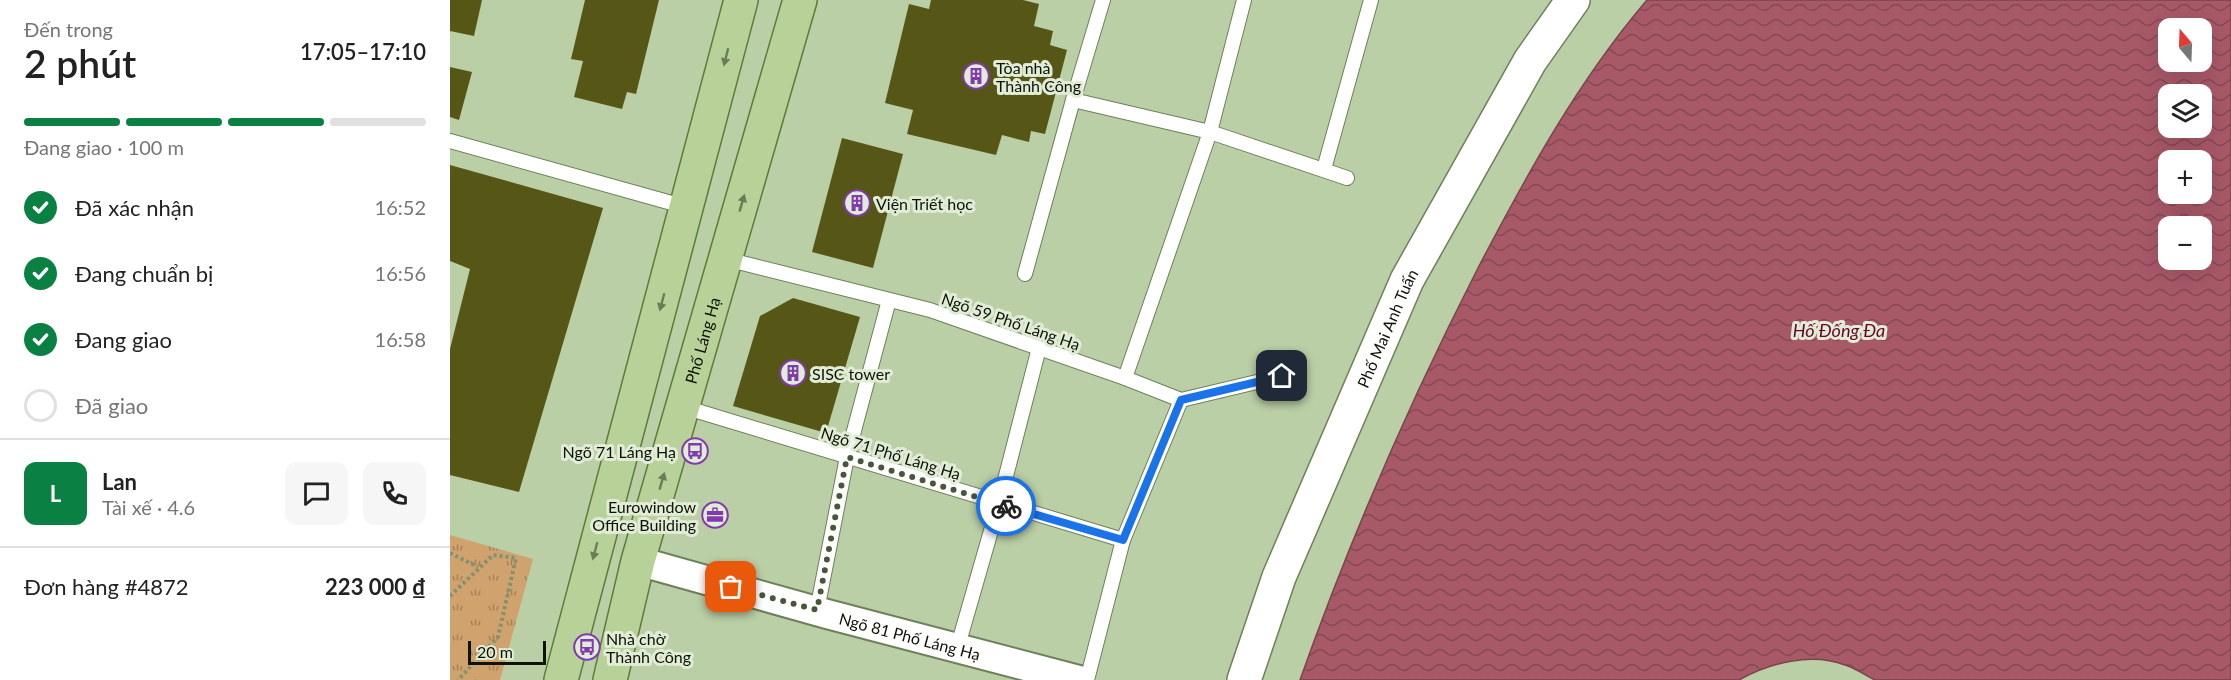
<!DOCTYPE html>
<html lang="vi">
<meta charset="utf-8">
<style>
:root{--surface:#fff;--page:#f6f6f6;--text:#222;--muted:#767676;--line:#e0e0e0;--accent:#0b8043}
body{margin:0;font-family:Lato,sans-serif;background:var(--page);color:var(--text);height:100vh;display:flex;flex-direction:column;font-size:22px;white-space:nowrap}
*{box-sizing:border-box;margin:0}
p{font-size:20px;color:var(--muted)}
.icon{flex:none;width:33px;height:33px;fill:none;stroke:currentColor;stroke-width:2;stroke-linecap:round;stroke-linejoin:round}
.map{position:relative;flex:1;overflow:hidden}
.side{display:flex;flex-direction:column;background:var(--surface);width:450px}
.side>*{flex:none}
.needle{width:39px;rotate:341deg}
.fabs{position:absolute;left:1708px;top:18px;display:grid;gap:12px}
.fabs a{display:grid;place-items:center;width:54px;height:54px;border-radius:12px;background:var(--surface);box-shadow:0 6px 24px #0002;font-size:30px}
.scale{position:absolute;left:18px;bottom:15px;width:78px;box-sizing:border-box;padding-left:6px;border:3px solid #0d1305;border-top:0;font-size:16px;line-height:21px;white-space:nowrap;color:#0d1305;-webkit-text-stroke:4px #e1ecd7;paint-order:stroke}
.pin{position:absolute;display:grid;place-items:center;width:51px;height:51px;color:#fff;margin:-26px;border-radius:12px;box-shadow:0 3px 9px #0006}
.courier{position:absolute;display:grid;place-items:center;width:60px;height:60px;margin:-30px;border:4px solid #1a73e8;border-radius:50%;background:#fff;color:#222;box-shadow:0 2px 8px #0007}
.summary em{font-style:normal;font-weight:600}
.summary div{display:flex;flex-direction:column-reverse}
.summary{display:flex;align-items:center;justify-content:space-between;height:102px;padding:0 24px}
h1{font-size:39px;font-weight:600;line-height:45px}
.bar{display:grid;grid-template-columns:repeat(4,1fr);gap:9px 6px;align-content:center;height:72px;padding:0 24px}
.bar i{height:8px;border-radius:4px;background:var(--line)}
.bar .current{background:var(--accent)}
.bar p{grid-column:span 4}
.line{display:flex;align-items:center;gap:15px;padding:0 24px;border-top:2px solid var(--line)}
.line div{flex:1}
.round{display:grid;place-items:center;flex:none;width:63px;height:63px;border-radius:12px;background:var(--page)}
ol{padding:0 24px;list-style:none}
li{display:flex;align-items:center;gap:18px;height:66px}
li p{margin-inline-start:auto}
li .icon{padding:6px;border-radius:50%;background:var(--accent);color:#fff;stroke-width:4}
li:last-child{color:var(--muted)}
li i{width:33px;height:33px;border:3px solid var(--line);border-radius:50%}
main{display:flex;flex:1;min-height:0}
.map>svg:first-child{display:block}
.park{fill:url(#park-tufts)}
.water{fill:url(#water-waves);stroke:#7a444a;stroke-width:1.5;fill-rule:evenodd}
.building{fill:#565617}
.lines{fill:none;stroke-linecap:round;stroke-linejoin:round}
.lane-casing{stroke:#6d805a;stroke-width:16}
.street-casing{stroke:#6d805a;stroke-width:32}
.secondary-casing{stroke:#6d805a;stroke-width:36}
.primary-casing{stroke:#5d7b38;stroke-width:36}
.path{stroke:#819171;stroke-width:4;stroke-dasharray:3 3;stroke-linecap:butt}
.lane{stroke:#fff;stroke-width:14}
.street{stroke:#fff;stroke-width:28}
.secondary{stroke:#fff;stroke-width:33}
.primary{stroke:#b8d198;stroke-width:33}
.oneway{fill:#6b7c56}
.done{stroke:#4a553d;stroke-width:6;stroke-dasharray:0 10.8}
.route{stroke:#1a73e8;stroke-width:8}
.labels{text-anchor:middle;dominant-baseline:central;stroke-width:6;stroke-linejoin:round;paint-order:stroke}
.poi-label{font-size:16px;fill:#0d1305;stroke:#e1ecd7;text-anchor:start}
.street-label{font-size:16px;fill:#0d1305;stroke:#e1ecd7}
.water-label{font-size:18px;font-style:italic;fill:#6a0128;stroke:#e1ecd7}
</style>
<main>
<section class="side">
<div class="summary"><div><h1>2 phút</h1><p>Đến trong</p></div><em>17:05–17:10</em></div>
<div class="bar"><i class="current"></i><i class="current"></i><i class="current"></i><i></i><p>Đang giao · 100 m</p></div>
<ol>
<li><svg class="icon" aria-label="check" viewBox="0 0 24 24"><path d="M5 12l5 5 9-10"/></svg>Đã xác nhận<p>16:52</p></li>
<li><svg class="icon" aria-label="check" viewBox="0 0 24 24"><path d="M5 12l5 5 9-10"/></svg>Đang chuẩn bị<p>16:56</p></li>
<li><svg class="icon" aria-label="check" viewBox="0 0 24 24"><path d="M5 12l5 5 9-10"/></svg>Đang giao<p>16:58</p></li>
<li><i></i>Đã giao</li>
</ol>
<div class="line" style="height:108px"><b class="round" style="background:var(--accent);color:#fff">L</b><div><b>Lan</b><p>Tài xế · 4.6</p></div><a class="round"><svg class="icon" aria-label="chat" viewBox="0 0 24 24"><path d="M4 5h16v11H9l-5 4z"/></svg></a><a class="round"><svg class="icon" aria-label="phone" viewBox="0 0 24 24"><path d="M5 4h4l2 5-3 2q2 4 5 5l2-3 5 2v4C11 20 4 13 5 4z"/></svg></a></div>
<div class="line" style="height:78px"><div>Đơn hàng #4872</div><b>223 000 ₫</b></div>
</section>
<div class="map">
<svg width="1781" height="680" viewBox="0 0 1781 680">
<defs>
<pattern id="park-tufts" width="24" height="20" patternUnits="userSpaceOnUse" patternTransform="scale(1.5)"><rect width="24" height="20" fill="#d0a26e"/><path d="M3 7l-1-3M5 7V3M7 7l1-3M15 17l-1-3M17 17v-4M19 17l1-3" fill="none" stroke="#a78358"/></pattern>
<pattern id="water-waves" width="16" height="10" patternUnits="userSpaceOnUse" patternTransform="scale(1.5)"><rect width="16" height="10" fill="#a85968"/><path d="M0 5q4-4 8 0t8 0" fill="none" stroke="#874854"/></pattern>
</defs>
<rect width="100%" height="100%" fill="#bbcfa6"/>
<polygon class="park" points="0,535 83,559 50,680 0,680"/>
<path class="water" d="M1197,0H1781V680H1425C1415,675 1405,668 1395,665C1361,652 1320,663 1289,680H850C900,539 960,401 1028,268C1077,174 1128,81 1197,0ZM1719,28H1752V62H1719ZM1719,94H1752V128H1719ZM1719,160H1752V194H1719ZM1719,226H1752V260H1719Z"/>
<g class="building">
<polygon points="0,0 32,0 24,36 0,31"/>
<polygon points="135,0 209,0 186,94 177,92 172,109 124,97 133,61 121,59"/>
<polygon points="481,0 573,0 589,4 584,26 603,31 600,45 617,50 595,134 581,131 579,142 552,135 546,155 457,134 463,110 435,103 459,4 479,9"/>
<polygon points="0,67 22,72 9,120 0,117"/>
<polygon points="392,138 453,154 423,268 362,252"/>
<polygon points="0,165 153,208 69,492 0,475 0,349 20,269 0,261"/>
<polygon points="343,298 410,317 376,433 283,406 310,316"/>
</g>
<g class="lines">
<g class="lane-casing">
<g id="lane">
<polyline points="623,100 760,132 897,178"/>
<polyline points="0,141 236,207"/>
<polyline points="874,169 921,0"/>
<polyline points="276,259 480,310 675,378 731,400 832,376"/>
<polyline points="575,274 623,100 653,0"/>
<polyline points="675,378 760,132 794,0"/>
<polyline points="234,407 673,540"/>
<polyline points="367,610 397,457 439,300"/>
<polyline points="507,649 549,503 589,348"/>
<polyline points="637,680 673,540 731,400"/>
</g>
</g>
<g class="street-casing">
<g id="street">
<path id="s1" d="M188,561L377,614L629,680"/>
</g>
</g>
<g class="secondary-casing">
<g id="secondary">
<path id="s2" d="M794,680L829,577L957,280L1080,61L1123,0"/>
</g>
</g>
<g class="primary-casing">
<g id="primary">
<polyline points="111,680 291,0"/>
<path id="s3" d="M160,680L188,561L350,0"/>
</g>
</g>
<g class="path">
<polyline points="0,553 28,567"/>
<polyline points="0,596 43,555 66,558 48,637 8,680"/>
</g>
<use href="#lane" class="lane"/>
<use href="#street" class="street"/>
<use href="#secondary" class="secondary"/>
<use href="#primary" class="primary"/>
</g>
<defs><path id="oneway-solid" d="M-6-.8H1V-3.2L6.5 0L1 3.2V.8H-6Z" transform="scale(1.5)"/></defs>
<g class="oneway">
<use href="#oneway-solid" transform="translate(276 57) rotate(104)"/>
<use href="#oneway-solid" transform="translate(292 203) rotate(-74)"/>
<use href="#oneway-solid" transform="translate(212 302) rotate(105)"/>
<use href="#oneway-solid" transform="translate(212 481) rotate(-74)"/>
<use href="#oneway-solid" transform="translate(145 551) rotate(105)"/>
</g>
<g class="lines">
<polyline class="done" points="281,587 367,610 397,457 556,506"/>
<polyline class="route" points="556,506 673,540 731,400 832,376"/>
</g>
<defs>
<g id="building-ring" transform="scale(1.35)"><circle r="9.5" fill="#e1ecd7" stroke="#813bae" stroke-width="1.5"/><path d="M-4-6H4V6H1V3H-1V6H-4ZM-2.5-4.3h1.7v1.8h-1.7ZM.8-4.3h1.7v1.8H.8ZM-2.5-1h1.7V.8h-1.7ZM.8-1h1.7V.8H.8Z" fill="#813bae"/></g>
<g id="bus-ring" transform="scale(1.35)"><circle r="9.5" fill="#e1ecd7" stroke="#813bae" stroke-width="1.5"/><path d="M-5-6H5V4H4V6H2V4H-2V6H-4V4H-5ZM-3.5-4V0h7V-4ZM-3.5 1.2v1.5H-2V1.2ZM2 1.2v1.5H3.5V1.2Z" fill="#813bae"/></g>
<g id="office-ring" transform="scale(1.35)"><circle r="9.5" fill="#e1ecd7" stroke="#813bae" stroke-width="1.5"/><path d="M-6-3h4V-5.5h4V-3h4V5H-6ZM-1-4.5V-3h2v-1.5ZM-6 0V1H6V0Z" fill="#813bae"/></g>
</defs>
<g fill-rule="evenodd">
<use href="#building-ring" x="526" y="76"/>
<use href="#building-ring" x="407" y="203"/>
<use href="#building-ring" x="343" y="373"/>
<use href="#bus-ring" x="245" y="451"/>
<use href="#office-ring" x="265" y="515"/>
<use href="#bus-ring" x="137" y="647"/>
</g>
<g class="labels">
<g class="poi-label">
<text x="546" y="67">Tòa nhà<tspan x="546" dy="18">Thành Công</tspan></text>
<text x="426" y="203">Viện Triết học</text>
<text x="362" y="373">SISC tower</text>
<text x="226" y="451" text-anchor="end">Ngõ 71 Láng Hạ</text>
<text x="246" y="506" text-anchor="end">Eurowindow<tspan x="246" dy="18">Office Building</tspan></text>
<text x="156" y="638">Nhà chờ<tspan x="156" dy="18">Thành Công</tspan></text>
</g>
<g class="street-label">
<text transform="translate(561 321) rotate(19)">Ngõ 59 Phố Láng Hạ</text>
<text stroke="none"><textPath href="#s2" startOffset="380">Phố Mai Anh Tuấn</textPath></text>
<text stroke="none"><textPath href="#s3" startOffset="352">Phố Láng Hạ</textPath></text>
<text transform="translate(441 453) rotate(17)">Ngõ 71 Phố Láng Hạ</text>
<text stroke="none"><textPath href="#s1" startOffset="282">Ngõ 81 Phố Láng Hạ</textPath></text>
</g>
<g class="water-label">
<text x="1389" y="330">Hố Đống Đa</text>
</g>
</g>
</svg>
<div class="fabs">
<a><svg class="needle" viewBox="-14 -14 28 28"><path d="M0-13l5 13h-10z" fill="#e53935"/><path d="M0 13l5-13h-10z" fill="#767676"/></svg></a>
<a><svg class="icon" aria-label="layers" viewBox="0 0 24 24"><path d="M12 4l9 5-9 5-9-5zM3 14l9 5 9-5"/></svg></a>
<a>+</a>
<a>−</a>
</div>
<div class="scale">20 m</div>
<div class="pin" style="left:281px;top:587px;background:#ea580c"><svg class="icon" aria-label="bag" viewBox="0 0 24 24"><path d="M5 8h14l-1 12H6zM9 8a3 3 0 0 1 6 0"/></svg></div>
<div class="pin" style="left:832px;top:376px;background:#1f2937"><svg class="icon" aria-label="home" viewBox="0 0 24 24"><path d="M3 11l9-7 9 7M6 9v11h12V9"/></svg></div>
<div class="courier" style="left:556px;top:506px"><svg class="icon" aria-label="bike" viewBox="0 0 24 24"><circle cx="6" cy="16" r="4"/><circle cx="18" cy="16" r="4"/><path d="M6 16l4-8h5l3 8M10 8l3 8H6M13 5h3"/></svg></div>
</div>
</main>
